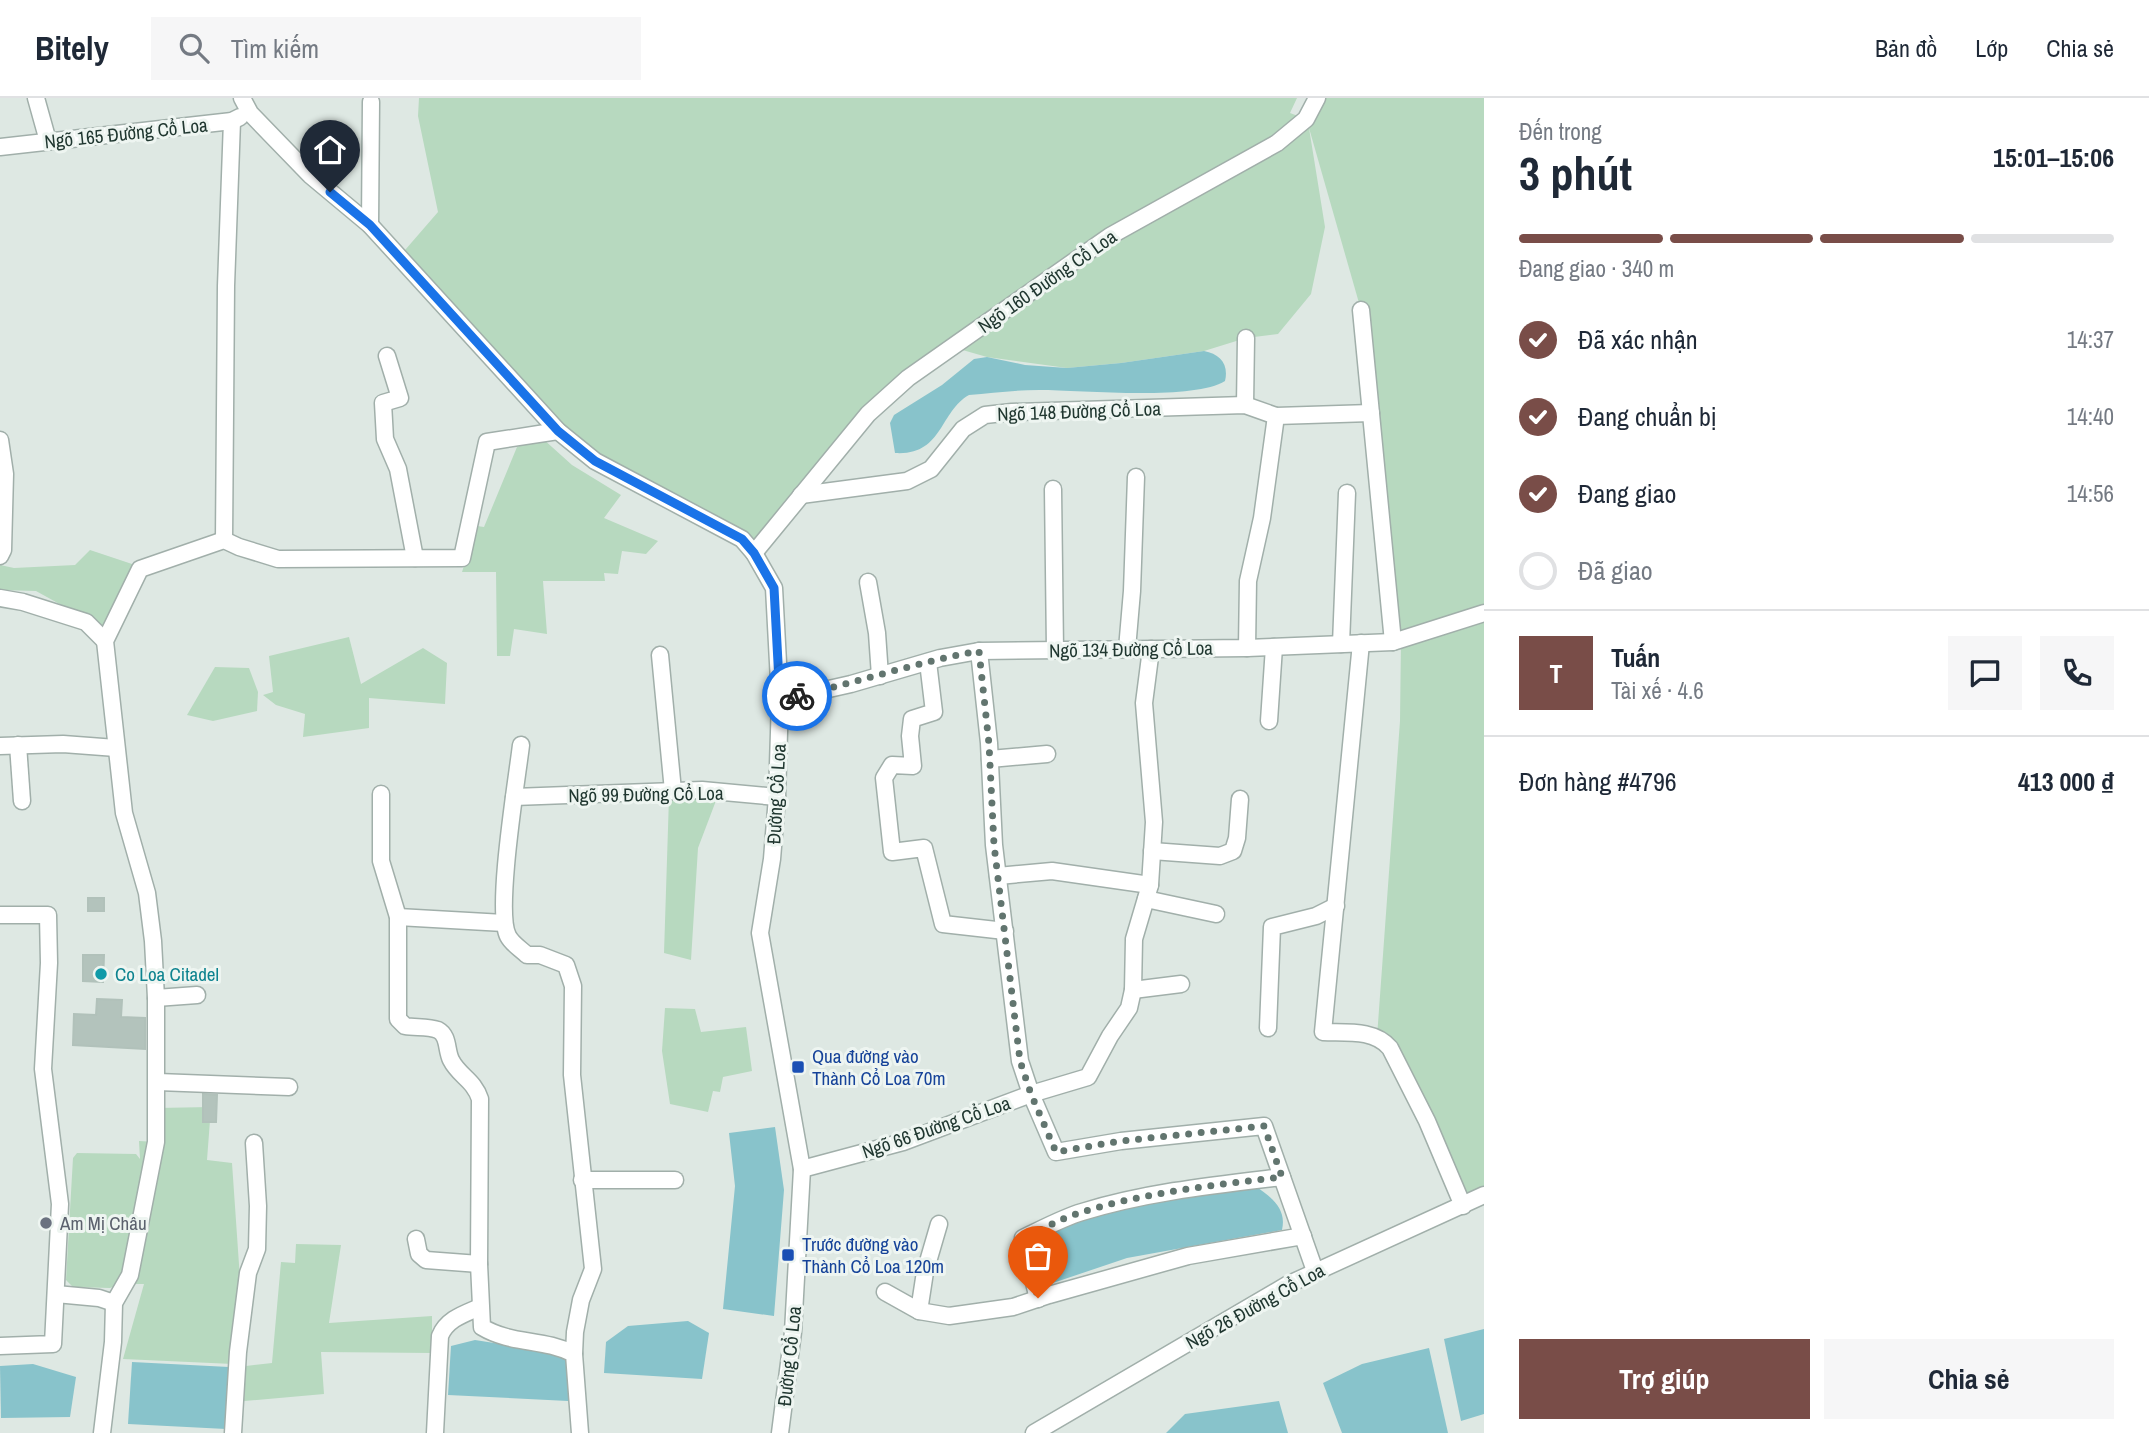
<!DOCTYPE html>
<html lang="vi">
<meta charset="utf-8">
<style>
:root{--surface:#fff;--page:#f6f6f7;--text:#1f2937;--muted:#747a83;--line:#e0e1e3;--accent:#794d48}
body{margin:0;font-family:"Archivo Narrow",sans-serif;background:var(--page);color:var(--text);height:100vh;display:flex;flex-direction:column;font-size:26px;white-space:nowrap}
*{box-sizing:border-box;margin:0}
p{font-size:23px;color:var(--muted)}
.icon{flex:none;width:38px;height:38px;fill:none;stroke:currentColor;stroke-width:2;stroke-linecap:round;stroke-linejoin:round}
.map{position:relative;flex:1;overflow:hidden}
.side{display:flex;flex-direction:column;background:var(--surface);width:665px}
.side>*{flex:none}
.pin{position:absolute;display:grid;place-items:center;width:60px;height:60px;color:#fff;margin:-72px -30px;border-radius:50% 50% 50% 0;rotate:-45deg;box-shadow:0 0 7px #0007}
.pin .icon{rotate:45deg}
.courier{position:absolute;display:grid;place-items:center;width:70px;height:70px;margin:-35px;border:5px solid #1a73e8;border-radius:50%;background:#fff;color:#222;box-shadow:0 2px 9px #0007}
.head em{font-style:normal;font-weight:800}
.head div{display:flex;flex-direction:column-reverse}
.head{display:flex;align-items:center;justify-content:space-between;height:119px;padding:0 35px}
h1{font-size:46px;font-weight:800;line-height:52px}
.bar{display:grid;grid-template-columns:repeat(4,1fr);gap:10px 7px;align-content:center;height:84px;padding:0 35px}
.bar i{height:9px;border-radius:5px;background:var(--line)}
.bar .active{background:var(--accent)}
.bar p{grid-column:span 4}
.line{display:flex;align-items:center;gap:18px;padding:0 35px;border-top:2px solid var(--line)}
.line div{flex:1}
.round{display:grid;place-items:center;flex:none;width:74px;height:74px;border-radius:0px;background:var(--page)}
ol{padding:0 35px;list-style:none}
li{display:flex;align-items:center;gap:21px;height:77px}
li p{margin-inline-start:auto}
li .icon{padding:7px;border-radius:50%;background:var(--accent);color:#fff;stroke-width:4}
li:last-child{color:var(--muted)}
li i{width:38px;height:38px;border:4px solid var(--line);border-radius:50%}
.action{display:flex;gap:14px;margin-top:auto;padding:14px 35px}
.action a{flex:1;height:80px;border-radius:0px;background:var(--accent);color:#fff;font-size:28px;font-weight:800;line-height:80px;text-align:center}
.action a+a{background:var(--page);color:var(--text)}
header{display:flex;align-items:center;gap:42px;box-sizing:border-box;height:98px;padding:0 35px;background:var(--surface);border-bottom:2px solid var(--line)}
header strong{font-size:33px}
nav{display:flex;gap:38px;margin-inline-start:auto;font-size:24px}
.search{width:490px;height:63px;background:var(--page);display:flex;align-items:center;gap:18px;box-sizing:border-box;padding:0 24px;border-radius:0px;color:var(--muted);font-size:26px}
main{display:flex;flex:1;min-height:0}
.map>svg:first-child{display:block}
.green{fill:#b7d9bf}
.water{fill:#88c3cb}
.building{fill:#b3c3bc;stroke:#b1c1ba;stroke-width:2}
.lines{fill:none;stroke-linecap:round;stroke-linejoin:round}
.minor-casing{stroke:#a1afaa;stroke-width:19}
.minor{stroke:#fff;stroke-width:16}
.done{stroke:#62756f;stroke-width:7;stroke-dasharray:0 12.6}
.route{stroke:#1a73e8;stroke-width:9}
.culture-dot{fill:#0f9aa8;stroke:#eef5f1;stroke-width:2.5}
.transit-dot{fill:#1a4fb4;stroke:#eef5f1;stroke-width:2.5}
.worship-dot{fill:#6b7280;stroke:#eef5f1;stroke-width:2.5}
.labels{text-anchor:middle;dominant-baseline:central;stroke-width:6;stroke-linejoin:round;paint-order:stroke}
.street-label{font-size:19px;fill:#203730;stroke:#eef5f1}
.culture-label{font-size:19px;fill:#0d838f;stroke:#eef5f1;text-anchor:start}
.transit-label{font-size:19px;fill:#164399;stroke:#eef5f1;text-anchor:start}
.worship-label{font-size:19px;fill:#5b616d;stroke:#eef5f1;text-anchor:start}
</style>
<header>
<strong>Bitely</strong>
<div class="search"><svg class="icon" aria-label="search" viewBox="0 0 24 24"><circle cx="10" cy="10" r="6"/><path d="M15 15l6 6"/></svg>Tìm kiếm</div>
<nav><a>Bản đồ</a><a>Lớp</a><a>Chia sẻ</a></nav>
</header>
<main>
<div class="map">
<svg width="1484" height="1335" viewBox="0 0 1484 1335">
<rect width="100%" height="100%" fill="#dee8e3"/>
<g class="green">
<polygon points="419,0 1297,0 1290,15 1306,21 1317,0 1484,0 1484,1098 1463,1108 1377,939 1400,623 1401,542 1361,212 1309,30 1325,129 1311,196 1278,236 1246,240 1204,253 1121,265 1067,270 987,259 952,249 868,316 754,455 595,363 399,159 438,114 418,18"/>
<polygon points="542,340 572,367 621,397 604,420 658,443 646,456 622,453 618,476 604,475 605,483 543,483 547,536 514,531 510,558 497,558 496,474 462,474 477,428 484,429 517,349"/>
<polygon points="90,452 135,467 103,530 36,493 0,492 0,467 14,470 75,467"/>
<polygon points="349,539 361,586 423,550 447,565 445,606 369,600 369,630 303,639 305,616 276,607 263,597 273,594 269,558"/>
<polygon points="215,569 249,570 258,594 257,613 213,623 187,617"/>
<polygon points="669,699 717,700 698,750 691,862 664,855"/>
<polygon points="665,910 695,911 701,934 746,929 752,973 723,979 720,994 713,993 708,1014 670,1006 662,953"/>
<polygon points="211,1009 207,1062 232,1065 240,1181 233,1266 123,1261 144,1186 122,1186 110,1190 73,1189 66,1182 73,1060 77,1055 136,1056 140,1061 139,1043 156,1044 157,1010"/>
<polygon points="296,1146 341,1147 329,1225 432,1218 432,1255 321,1254 324,1296 244,1303 246,1268 272,1265 281,1164 295,1165"/>
</g>
<g class="water">
<path d="M1204,253C1220,256 1229,266 1225,283C1193,303 1081,292 1039,292C1015,292 992,295 969,297C939,314 943,358 895,355L890,325L894,317L942,287L974,261L987,259L1025,267L1067,270L1121,265Z"/>
<polygon points="775,1029 784,1092 774,1218 723,1211 735,1088 729,1035"/>
<path d="M1255,1088C1271,1099 1287,1110 1282,1132L1127,1160L1038,1190L1028,1143L1091,1116L1137,1103Z"/>
<polygon points="688,1223 709,1235 702,1281 604,1275 606,1244 628,1228"/>
<polygon points="1484,1231 1484,1316 1461,1323 1444,1241"/>
<polygon points="475,1242 564,1256 572,1265 568,1303 448,1297 451,1248"/>
<polygon points="1429,1250 1448,1335 1342,1335 1323,1285 1362,1266"/>
<polygon points="132,1264 229,1269 226,1331 128,1326"/>
<polygon points="33,1266 76,1279 70,1319 1,1320 0,1268"/>
<polygon points="1279,1303 1288,1335 1166,1335 1185,1316"/>
</g>
<g class="building">
<rect x="88" y="800" width="16" height="13"/>
<polygon points="83,857 104,857 103,884 83,883"/>
<polygon points="97,901 122,902 121,919 145,920 145,951 73,947 74,916 96,917"/>
<polygon points="203,996 217,997 216,1024 203,1024"/>
</g>
<g class="lines">
<g class="minor-casing">
<g id="minor">
<polyline points="36,0 48,43"/>
<polyline points="242,0 250,15 310,77 370,127 558,333 595,363 742,441 754,455 774,490 780,602 777,699 772,761 760,835 802,1071 793,1234 780,1335"/>
<polyline points="0,49 232,23 240,19"/>
<polyline points="370,127 371,4"/>
<polyline points="1361,212 1393,544"/>
<polyline points="387,258 400,300 383,305 385,341 398,371 415,460"/>
<polyline points="1245,307 1246,240"/>
<polyline points="0,342 5,376 3,452 0,458"/>
<polyline points="1053,391 1055,552"/>
<polyline points="801,397 907,383 931,371 963,331 985,317 1012,314 1245,307 1276,318 1371,315"/>
<polyline points="224,442 226,188 232,23"/>
<polyline points="754,455 868,316 908,280 1110,138 1277,45 1306,21 1317,0"/>
<polyline points="868,484 877,535 880,578"/>
<polyline points="0,500 23,504 86,524 105,543"/>
<path d="M1361,545L1323,934C1346,935 1374,931 1390,950L1427,1023L1463,1108"/>
<polyline points="1341,546 1347,395"/>
<polyline points="1247,550 1248,483 1262,420 1276,318"/>
<polyline points="1127,551 1132,493 1136,379"/>
<polyline points="979,553 989,645 994,747 1020,963 1031,996 1056,1054 1121,1043 1264,1028 1315,1173"/>
<polyline points="660,557 673,693"/>
<polyline points="928,564 934,614 912,621 910,638 913,668 892,667 884,680 892,754 924,750 943,826 1005,833"/>
<polyline points="780,602 851,586 940,560 979,553 1247,550 1393,544 1484,515"/>
<polyline points="1269,623 1274,549"/>
<polyline points="18,647 22,703"/>
<path d="M521,647C517,681 495,813 508,838C512,846 521,851 527,857H540L566,867L573,888L572,977L593,1171L581,1202L575,1234L574,1256"/>
<polyline points="0,648 63,646 116,650"/>
<polyline points="990,661 1047,656"/>
<path d="M381,696V763L398,819V921L405,928C415,930 428,928 438,932C449,938 446,952 451,962C459,978 474,982 480,1001L479,1166L482,1229C512,1247 543,1240 574,1256L580,1335"/>
<polyline points="514,699 702,692 777,699"/>
<polyline points="1152,753 1220,758 1233,753 1237,740 1240,701"/>
<polyline points="998,778 1052,773 1150,787"/>
<polyline points="1146,801 1216,816"/>
<polyline points="0,817 48,817 49,865 43,971 60,1106 53,1246 0,1248"/>
<polyline points="398,819 504,825"/>
<polyline points="1133,892 1181,886"/>
<polyline points="156,900 197,897"/>
<polyline points="1268,930 1272,829 1316,818 1336,808"/>
<polyline points="158,984 289,989"/>
<polyline points="802,1071 903,1044 1031,996 1088,979 1110,938 1129,910 1133,892 1134,841 1150,787 1154,724 1144,605 1151,551"/>
<polyline points="582,1082 675,1082"/>
<polyline points="416,1141 419,1156 426,1162 479,1166"/>
<polyline points="885,1194 919,1213 949,1218 1013,1209 1049,1197 1188,1158 1303,1138"/>
<polyline points="56,1196 99,1200 114,1205"/>
<path d="M1038,1201L1023,1140C1042,1131 1062,1120 1082,1114C1147,1094 1215,1087 1282,1079"/>
<polyline points="919,1213 925,1174 939,1126"/>
<polyline points="102,1335 113,1244 114,1205 130,1177 156,1044 156,900 153,843 147,795 124,715 105,543 140,471 224,442 239,449 278,461 462,460 487,344 558,333"/>
<polyline points="233,1335 238,1254 248,1175 257,1151 258,1108 254,1045"/>
<path d="M435,1335L440,1238C447,1221 464,1216 480,1209"/>
<polyline points="1034,1335 1287,1187 1484,1097"/>
</g>
</g>
<use href="#minor" class="minor"/>
</g>
<g class="lines">
<path class="done" d="M797,598C858,584 918,564 979,553L989,646L994,747L1020,963L1031,996L1056,1054L1121,1043L1264,1028L1282,1079C1215,1087 1147,1094 1082,1114C1062,1120 1042,1131 1023,1140L1038,1200"/>
<polyline class="route" points="330,94 370,127 558,333 595,363 742,441 754,455 774,490 780,602 797,598"/>
</g>
<circle class="culture-dot" cx="101" cy="876" r="7"/>
<g class="transit-dot">
<rect x="791" y="962" width="14" height="14" rx="3.5"/>
<rect x="781" y="1150" width="14" height="14" rx="3.5"/>
</g>
<circle class="worship-dot" cx="46" cy="1125" r="7"/>
<g class="labels">
<g class="street-label">
<text transform="translate(126 35) rotate(-6)">Ngõ 165 Đường Cổ Loa</text>
<text transform="translate(1047 183) rotate(-35)">Ngõ 160 Đường Cổ Loa</text>
<text transform="translate(1079 313) rotate(-2)">Ngõ 148 Đường Cổ Loa</text>
<text transform="translate(1131 551) rotate(-1)">Ngõ 134 Đường Cổ Loa</text>
<text transform="translate(646 696) rotate(-1)">Ngõ 99 Đường Cổ Loa</text>
<text transform="translate(776 696) rotate(-87)">Đường Cổ Loa</text>
<text transform="translate(936 1029) rotate(-19)">Ngõ 66 Đường Cổ Loa</text>
<text transform="translate(1255 1208) rotate(-29)">Ngõ 26 Đường Cổ Loa</text>
<text transform="translate(789 1258) rotate(-84)">Đường Cổ Loa</text>
</g>
<g class="culture-label">
<text x="115" y="876">Co Loa Citadel</text>
</g>
<g class="transit-label">
<text x="812" y="958">Qua đường vào<tspan x="812" dy="22">Thành Cổ Loa 70m</tspan></text>
<text x="802" y="1146">Trước đường vào<tspan x="802" dy="22">Thành Cổ Loa 120m</tspan></text>
</g>
<g class="worship-label">
<text x="60" y="1125">Am Mị Châu</text>
</g>
</g>
</svg>
<div class="pin" style="left:1038px;top:1200px;background:#ea580c"><svg class="icon" aria-label="bag" viewBox="0 0 24 24"><path d="M5 8h14l-1 12H6zM9 8a3 3 0 0 1 6 0"/></svg></div>
<div class="pin" style="left:330px;top:94px;background:#1f2937"><svg class="icon" aria-label="home" viewBox="0 0 24 24"><path d="M3 11l9-7 9 7M6 9v11h12V9"/></svg></div>
<div class="courier" style="left:797px;top:598px"><svg class="icon" aria-label="bike" viewBox="0 0 24 24"><circle cx="6" cy="16" r="4"/><circle cx="18" cy="16" r="4"/><path d="M6 16l4-8h5l3 8M10 8l3 8H6M13 5h3"/></svg></div>
</div>
<section class="side">
<div class="head"><div><h1>3 phút</h1><p>Đến trong</p></div><em>15:01–15:06</em></div>
<div class="bar"><i class="active"></i><i class="active"></i><i class="active"></i><i></i><p>Đang giao · 340 m</p></div>
<ol>
<li><svg class="icon" aria-label="check" viewBox="0 0 24 24"><path d="M5 12l5 5 9-10"/></svg>Đã xác nhận<p>14:37</p></li>
<li><svg class="icon" aria-label="check" viewBox="0 0 24 24"><path d="M5 12l5 5 9-10"/></svg>Đang chuẩn bị<p>14:40</p></li>
<li><svg class="icon" aria-label="check" viewBox="0 0 24 24"><path d="M5 12l5 5 9-10"/></svg>Đang giao<p>14:56</p></li>
<li><i></i>Đã giao</li>
</ol>
<div class="line" style="height:126px"><b class="round" style="background:var(--accent);color:#fff">T</b><div><b>Tuấn</b><p>Tài xế · 4.6</p></div><a class="round"><svg class="icon" aria-label="chat" viewBox="0 0 24 24"><path d="M4 5h16v11H9l-5 4z"/></svg></a><a class="round"><svg class="icon" aria-label="phone" viewBox="0 0 24 24"><path d="M5 4h4l2 5-3 2q2 4 5 5l2-3 5 2v4C11 20 4 13 5 4z"/></svg></a></div>
<div class="line" style="height:91px"><div>Đơn hàng #4796</div><b>413 000 ₫</b></div>
<div class="action"><a>Trợ giúp</a><a>Chia sẻ</a></div>
</section>
</main>
